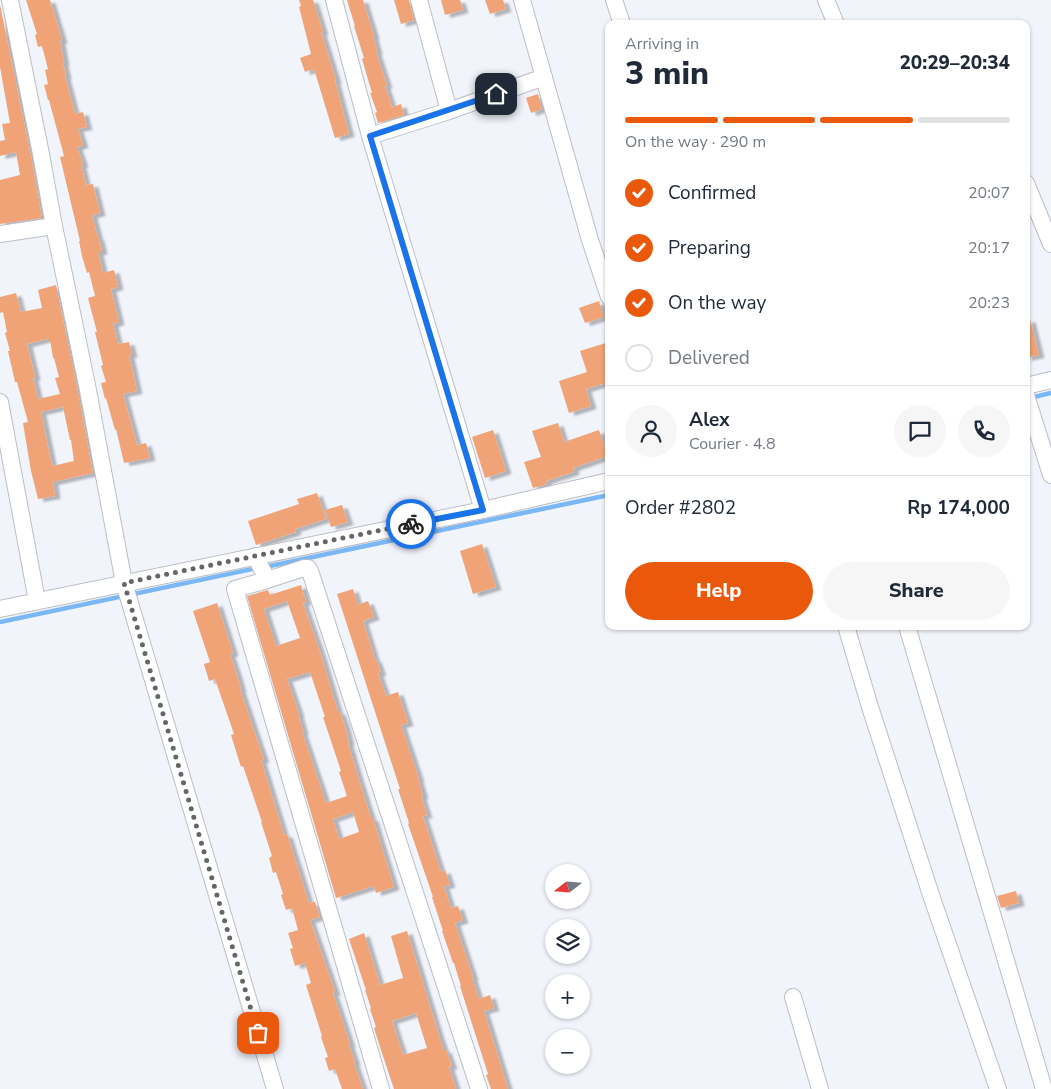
<!DOCTYPE html>
<meta charset="utf-8">
<style>
:root{--surface:#fff;--page:#f6f6f7;--text:#1f2937;--muted:#747a83;--line:#e0e1e3;--accent:#ea580c}
body{margin:0;font-family:"Nunito Sans",sans-serif;background:var(--page);color:var(--text);height:100vh;display:flex;flex-direction:column;font-size:19px;white-space:nowrap}
*{box-sizing:border-box;margin:0}
p{font-size:16px;color:var(--muted)}
.icon{flex:none;width:28px;height:28px;fill:none;stroke:currentColor;stroke-width:2;stroke-linecap:round;stroke-linejoin:round}
.map{position:relative;flex:1;overflow:hidden}
.panel{position:absolute;left:605px;top:20px;width:425px;height:610px;display:flex;flex-direction:column;background:var(--surface);border-radius:10px;box-shadow:0 1px 4px #0004}
.panel>*{flex:none}
.needle{width:32px;rotate:253deg}
.fabs{position:absolute;left:545px;top:864px;display:grid;gap:10px}
.fabs a{display:grid;place-items:center;width:45px;height:45px;border-radius:50%;background:var(--surface);box-shadow:0 1px 4px #0004;font-size:25px}
.pin{position:absolute;display:grid;place-items:center;width:42px;height:42px;color:#fff;margin:-21px;border-radius:10px;box-shadow:0 2px 8px #0006}
.courier{position:absolute;display:grid;place-items:center;width:50px;height:50px;margin:-25px;border:4px solid #1a73e8;border-radius:50%;background:#fff;color:#222;box-shadow:0 1px 6px #0007}
.head em{font-style:normal;font-weight:800}
.head div{display:flex;flex-direction:column-reverse}
.head{display:flex;align-items:center;justify-content:space-between;height:85px;padding:0 20px}
h1{font-size:32px;font-weight:800;line-height:38px}
.bar{display:grid;grid-template-columns:repeat(4,1fr);gap:8px 5px;align-content:center;height:60px;padding:0 20px}
.bar i{height:6px;border-radius:4px;background:var(--line)}
.bar .active{background:var(--accent)}
.bar p{grid-column:span 4}
.line{display:flex;align-items:center;gap:12px;padding:0 20px;border-top:1px solid var(--line)}
.line div{flex:1}
.round{display:grid;place-items:center;flex:none;width:52px;height:52px;border-radius:26px;background:var(--page)}
ol{padding:0 20px;list-style:none}
li{display:flex;align-items:center;gap:15px;height:55px}
li p{margin-inline-start:auto}
li .icon{padding:5px;border-radius:50%;background:var(--accent);color:#fff;stroke-width:4}
li:last-child{color:var(--muted)}
li i{width:28px;height:28px;border:2px solid var(--line);border-radius:50%}
.button{display:flex;gap:10px;margin-top:auto;padding:10px 20px}
.button a{flex:1;height:58px;border-radius:30px;background:var(--accent);color:#fff;font-size:20px;font-weight:800;line-height:58px;text-align:center}
.button a+a{background:var(--page);color:var(--text)}
.map>svg:first-child{display:block}
.lines{fill:none;stroke-linecap:round;stroke-linejoin:round}
.stream{stroke:#7ab7f4;stroke-width:4.5}
.building{fill:#efa376;fill-rule:evenodd;filter:url(#shadow)}
.street-casing{stroke:#bcbec6;stroke-width:18}
.street{stroke:#fff;stroke-width:16}
.done{stroke:#64666a;stroke-width:5;stroke-dasharray:0 9}
.route{stroke:#1a73e8;stroke-width:6}
</style>
<div class="map">
<svg width="1051" height="1089" viewBox="0 0 1051 1089">
<defs>
<filter id="shadow"><feDropShadow dx="5.5" dy="3" stdDeviation="1" flood-color="#0004"/></filter>
</defs>
<rect width="100%" height="100%" fill="#f2f4fc"/>
<g class="lines">
<g class="stream">
<polyline points="1030,398 1051,393"/>
<polyline points="265,567 609,495"/>
<polyline points="0,622 257,568"/>
</g>
</g>
<g class="building">
<polygon points="26,0 50,0 62,40 60,41 64,63 63,63 66,76 65,76 75,114 83,112 87,127 78,129 83,145 77,147 83,164 81,165 86,185 93,184 100,213 92,215 98,238 99,238 102,252 98,252 103,273 114,270 118,287 111,289 119,322 113,324 118,344 129,342 132,355 129,355 137,391 123,394 137,445 146,443 150,458 124,463 116,429 115,430 106,398 105,399 101,383 106,382 101,366 103,365 95,332 97,332 88,298 95,296 89,272 87,273 82,256 79,241 80,241 60,157 64,156 49,100 48,100 44,85 48,84 45,70 48,69 42,46 38,47 35,35 37,34"/>
<polygon points="299,0 313,0 323,32 321,32 336,80 335,81 349,134 335,138 314,69 305,72 300,58 311,54 299,7 301,6"/>
<polygon points="347,0 363,0 374,36 373,36 377,51 376,52 387,85 385,86 392,107 401,104 404,115 378,123 375,113 377,112 370,93 372,93 362,59 364,58 354,26 355,26"/>
<polygon points="394,0 409,0 414,20 401,24"/>
<polygon points="441,0 460,0 463,10 445,15"/>
<polygon points="485,0 503,0 506,9 490,14"/>
<polygon points="0,5 31,156 42,218 0,224 0,180 20,175 16,152 0,156 0,141 5,140 2,124 10,123 0,67"/>
<polygon points="538,94 542,109 531,113 526,98"/>
<path d="M56,285L77,387L93,473L53,482L55,496L38,499L31,471L23,423L28,422L17,382H15L8,351H10L5,333L7,332L3,312L0,313V297L16,293L21,312L42,308L38,290ZM47,339L48,340H50L53,358H54L59,377L55,378L60,394L38,399L33,378L35,377L27,344ZM63,407L70,440H71L74,461L52,466L41,412Z"/>
<polygon points="599,301 604,317 585,323 579,308"/>
<polygon points="1030,319 1039,355 1026,358 1026,320"/>
<polygon points="609,342 609,382 586,389 591,406 569,413 559,381 587,372 580,351"/>
<polygon points="558,423 564,442 599,430 608,456 573,468 574,472 546,481 547,484 533,488 524,462 541,457 532,431"/>
<polygon points="493,430 506,471 485,478 472,437"/>
<polygon points="317,493 326,519 295,529 296,532 256,545 248,521 299,504 297,499"/>
<polygon points="342,505 348,522 331,527 325,510"/>
<polygon points="482,544 496,587 473,594 460,551"/>
<path d="M301,585L306,602L303,603L321,655L338,712H340L345,726L349,742L348,743L359,780L371,818H373L378,835L394,887L376,893L374,886L336,898L247,596L268,590L270,595ZM287,601L300,638L276,646L264,609ZM310,672L325,717H323L341,771L339,772L347,796L326,803L302,732L303,731L298,714H299L287,679ZM353,812L359,832L339,839L333,819Z"/>
<polygon points="353,589 358,605 368,601 374,617 363,621 375,660 376,659 381,673 378,673 386,696 398,692 402,705 408,723 401,725 419,779 418,779 423,796 421,796 427,815 423,816 441,872 445,870 450,885 444,886 451,908 458,906 463,920 455,923 473,977 472,978 479,999 490,995 494,1008 484,1011 508,1089 491,1089 486,1075 488,1074 460,986 461,986 454,963 453,963 442,931 443,931 432,897 433,897 408,824 409,823 398,789 400,789 337,594"/>
<polygon points="217,603 233,653 230,654 236,672 241,689 240,689 264,760 261,760 284,835 287,834 309,903 315,902 320,917 310,920 335,992 333,993 350,1044 349,1045 355,1062 354,1063 363,1089 342,1089 335,1069 329,1071 325,1058 328,1057 321,1037 322,1036 306,985 311,983 305,963 295,966 290,949 293,948 288,933 298,930 292,908 286,910 281,895 283,894 276,872 273,873 269,858 272,856 261,822 262,822 243,766 241,767 231,735 234,734 215,679 209,681 204,664 210,662 193,611"/>
<polygon points="1016,891 1019,903 1001,908 997,896"/>
<path d="M407,931L440,1039L444,1050H446L452,1066L449,1067L456,1089H394L380,1047L374,1028L376,1027L370,1009L371,1008L365,990H366L349,939L364,933L380,985L403,978L391,936ZM416,1013L427,1048L403,1055L392,1021Z"/>
</g>
<g class="lines">
<g class="street-casing">
<g id="street">
<polyline points="10,0 41,154 54,226 87,385 124,583 275,1089"/>
<polyline points="334,0 370,136"/>
<polyline points="419,0 449,111"/>
<polyline points="522,0 590,240 609,297"/>
<polyline points="614,0 622,24"/>
<polyline points="826,0 836,24"/>
<polyline points="1026,183 1051,244"/>
<polyline points="0,234 54,226"/>
<polyline points="1026,386 1051,380"/>
<polyline points="1026,395 1051,475"/>
<polyline points="0,402 37,601"/>
<polyline points="483,510 370,136 449,111 544,77"/>
<path d="M256,556C258,564 264,571 267,580L235,589L381,1089"/>
<polyline points="267,580 304,568 308,568 310,571 479,1089"/>
<polyline points="0,609 483,510 609,481"/>
<polyline points="846,626 870,707 932,898 998,1089"/>
<polyline points="907,626 1044,1089"/>
<polyline points="793,997 820,1089"/>
</g>
</g>
<use href="#street" class="street"/>
</g>
<g class="lines">
<polyline class="done" points="258,1033 124,583 411,524"/>
<polyline class="route" points="411,524 483,510 370,136 496,94"/>
</g>
</svg>
<div class="fabs">
<a><svg class="needle" viewBox="-14 -14 28 28"><path d="M0-13l5 13h-10z" fill="#e53935"/><path d="M0 13l5-13h-10z" fill="#747a83"/></svg></a>
<a><svg class="icon" aria-label="layers" viewBox="0 0 24 24"><path d="M12 4l9 5-9 5-9-5zM3 14l9 5 9-5"/></svg></a>
<a>+</a>
<a>−</a>
</div>
<div class="pin" style="left:258px;top:1033px;background:#ea580c"><svg class="icon" aria-label="bag" viewBox="0 0 24 24"><path d="M5 8h14l-1 12H6zM9 8a3 3 0 0 1 6 0"/></svg></div>
<div class="pin" style="left:496px;top:94px;background:#1f2937"><svg class="icon" aria-label="home" viewBox="0 0 24 24"><path d="M3 11l9-7 9 7M6 9v11h12V9"/></svg></div>
<div class="courier" style="left:411px;top:524px"><svg class="icon" aria-label="bike" viewBox="0 0 24 24"><circle cx="6" cy="16" r="4"/><circle cx="18" cy="16" r="4"/><path d="M6 16l4-8h5l3 8M10 8l3 8H6M13 5h3"/></svg></div>
<section class="panel">
<div class="head"><div><h1>3 min</h1><p>Arriving in</p></div><em>20:29–20:34</em></div>
<div class="bar"><i class="active"></i><i class="active"></i><i class="active"></i><i></i><p>On the way · 290 m</p></div>
<ol>
<li><svg class="icon" aria-label="check" viewBox="0 0 24 24"><path d="M5 12l5 5 9-10"/></svg>Confirmed<p>20:07</p></li>
<li><svg class="icon" aria-label="check" viewBox="0 0 24 24"><path d="M5 12l5 5 9-10"/></svg>Preparing<p>20:17</p></li>
<li><svg class="icon" aria-label="check" viewBox="0 0 24 24"><path d="M5 12l5 5 9-10"/></svg>On the way<p>20:23</p></li>
<li><i></i>Delivered</li>
</ol>
<div class="line" style="height:90px"><a class="round"><svg class="icon" aria-label="person" viewBox="0 0 24 24"><circle cx="12" cy="8" r="4"/><path d="M4 21q1-7 8-7t8 7"/></svg></a><div><b>Alex</b><p>Courier · 4.8</p></div><a class="round"><svg class="icon" aria-label="chat" viewBox="0 0 24 24"><path d="M4 5h16v11H9l-5 4z"/></svg></a><a class="round"><svg class="icon" aria-label="phone" viewBox="0 0 24 24"><path d="M5 4h4l2 5-3 2q2 4 5 5l2-3 5 2v4C11 20 4 13 5 4z"/></svg></a></div>
<div class="line" style="height:65px"><div>Order #2802</div><b>Rp 174,000</b></div>
<div class="button"><a>Help</a><a>Share</a></div>
</section>
</div>
